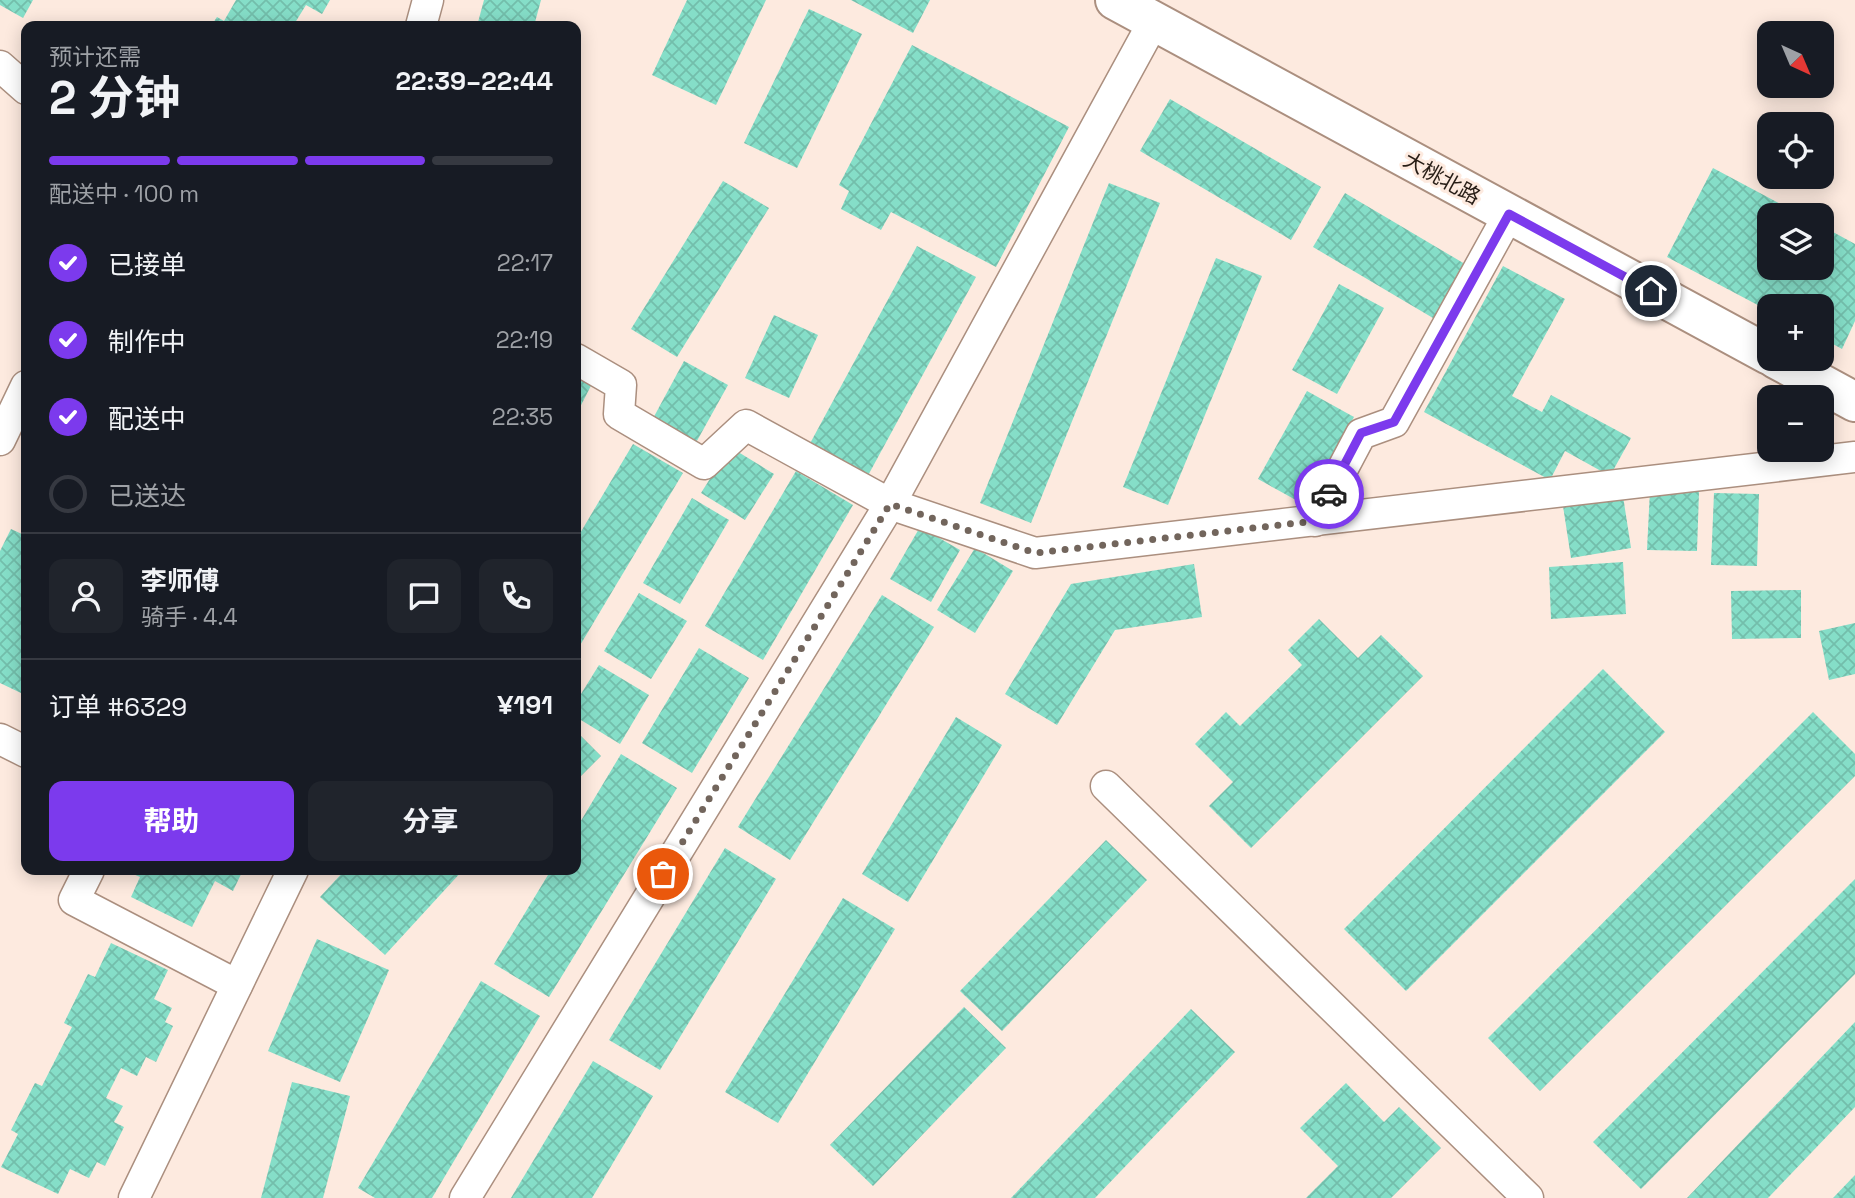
<!DOCTYPE html>
<html lang="zh">
<meta charset="utf-8">
<style>
:root{--surface:#171b24;--page:#20242c;--text:#f1f3f6;--muted:#9ea1a6;--line:#363941;--accent:#7c3aed}
body{margin:0;font-family:"Space Grotesk","Noto Sans SC",sans-serif;background:var(--page);color:var(--text);height:100vh;display:flex;flex-direction:column;font-size:26px;white-space:nowrap}
*{box-sizing:border-box;margin:0}
p{font-size:23px;color:var(--muted)}
.icon{flex:none;width:38px;height:38px;fill:none;stroke:currentColor;stroke-width:2;stroke-linecap:round;stroke-linejoin:round}
.map{position:relative;flex:1;overflow:hidden}
.sheet{position:absolute;left:21px;top:21px;width:560px;height:854px;display:flex;flex-direction:column;background:var(--surface);border-radius:14px;box-shadow:0 4px 18px #0003}
.sheet>*{flex:none}
.needle{width:46px;rotate:136deg}
.tools{position:absolute;left:1757px;top:21px;display:grid;gap:14px}
.tools a{display:grid;place-items:center;width:77px;height:77px;border-radius:14px;background:var(--surface);box-shadow:0 4px 18px #0003;font-size:35px}
.pin{position:absolute;display:grid;place-items:center;width:60px;height:60px;color:#fff;margin:-30px;border:4px solid #fff;border-radius:50%;box-shadow:0 2px 7px #0007}
.courier{position:absolute;display:grid;place-items:center;width:70px;height:70px;margin:-35px;border:5px solid #7c3aed;border-radius:50%;background:#fff;color:#222;box-shadow:0 2px 9px #0007}
.summary em{font-style:normal;font-weight:700}
.summary div{display:flex;flex-direction:column-reverse}
.summary{display:flex;align-items:center;justify-content:space-between;height:119px;padding:0 28px}
h1{font-size:46px;font-weight:700;line-height:52px}
.bar{display:grid;grid-template-columns:repeat(4,1fr);gap:10px 7px;align-content:center;height:84px;padding:0 28px}
.bar i{height:9px;border-radius:5px;background:var(--line)}
.bar .active{background:var(--accent)}
.bar p{grid-column:span 4}
.line{display:flex;align-items:center;gap:18px;padding:0 28px;border-top:2px solid var(--line)}
.line div{flex:1}
.round{display:grid;place-items:center;flex:none;width:74px;height:74px;border-radius:14px;background:var(--page)}
ol{padding:0 28px;list-style:none}
li{display:flex;align-items:center;gap:21px;height:77px}
li p{margin-inline-start:auto}
li .icon{padding:7px;border-radius:50%;background:var(--accent);color:#fff;stroke-width:4}
li:last-child{color:var(--muted)}
li i{width:38px;height:38px;border:4px solid var(--line);border-radius:50%}
.action{display:flex;gap:14px;margin-top:auto;padding:14px 28px}
.action a{flex:1;height:80px;border-radius:14px;background:var(--accent);color:#fff;font-size:28px;font-weight:700;line-height:80px;text-align:center}
.action a+a{background:var(--page);color:var(--text)}
.map>svg:first-child{display:block}
.building{fill:url(#building-cross-hatch)}
.lines{fill:none;stroke-linecap:round;stroke-linejoin:round}
.street-casing{stroke:#ab8f7f;stroke-width:33}
.secondary-casing{stroke:#ab8f7f;stroke-width:42}
.street{stroke:#fff;stroke-width:30}
.secondary{stroke:#fff;stroke-width:38}
.done{stroke:#72655c;stroke-width:7;stroke-dasharray:0 12.6}
.route{stroke:#7c3aed;stroke-width:9}
.labels{text-anchor:middle;dominant-baseline:central;stroke-width:6;stroke-linejoin:round;paint-order:stroke}
.street-label{font-size:21px;fill:#271d16;stroke:#fdeadf}
</style>
<div class="map">
<svg width="1855" height="1198" viewBox="0 0 1855 1198">
<defs>
<pattern id="building-cross-hatch" width="8" height="8" patternUnits="userSpaceOnUse" patternTransform="scale(1.75)"><rect width="8" height="8" fill="#85dec8"/><path d="M0 0l8 8M0 8l8-8" fill="none" stroke="#73beab"/></pattern>
</defs>
<rect width="100%" height="100%" fill="#fdeadf"/>
<g class="building">
<polygon points="0,0 33,0 23,18 0,5"/>
<polygon points="236,0 330,0 322,14 306,5 293,26 211,26 217,17 224,21"/>
<polygon points="484,0 541,0 534,26 477,26"/>
<polygon points="687,0 766,0 716,105 652,75"/>
<polygon points="851,0 930,0 913,33"/>
<polygon points="809,9 862,34 797,168 744,143"/>
<polygon points="912,45 1069,127 996,267 891,212 881,230 841,209 849,191 839,185"/>
<polygon points="1170,99 1321,187 1291,240 1140,151"/>
<polygon points="1713,168 1801,215 1769,215 1769,268 1822,268 1822,226 1855,244 1855,321 1842,349 1822,338 1822,306 1769,306 1769,311 1667,257"/>
<polygon points="723,181 769,208 677,357 631,329"/>
<polygon points="1109,183 1160,203 1031,523 980,503"/>
<polygon points="1345,193 1470,267 1438,321 1313,247"/>
<polygon points="917,246 976,277 865,481 807,449"/>
<polygon points="1216,258 1262,276 1168,505 1123,487"/>
<polygon points="1503,266 1565,299 1512,396 1542,412 1551,395 1631,438 1610,476 1565,451 1550,480 1424,412"/>
<polygon points="1339,284 1384,308 1337,394 1292,370"/>
<polygon points="774,315 818,335 789,398 745,378"/>
<polygon points="684,361 728,385 693,448 650,424"/>
<polygon points="576,364 597,374 576,415"/>
<polygon points="1307,391 1354,417 1305,505 1258,479"/>
<polygon points="633,444 683,473 576,652 576,540"/>
<polygon points="730,447 774,474 745,520 701,493"/>
<polygon points="796,471 853,505 763,660 705,626"/>
<polygon points="1650,490 1699,492 1697,551 1647,550"/>
<polygon points="1714,493 1759,494 1757,566 1711,565"/>
<polygon points="1623,496 1631,548 1571,558 1563,506"/>
<polygon points="692,498 729,520 680,604 643,583"/>
<polygon points="920,527 960,550 931,602 890,579"/>
<polygon points="11,529 24,535 26,530 26,682 21,693 0,683 0,551"/>
<polygon points="975,548 1013,571 975,633 937,610"/>
<polygon points="1623,562 1626,614 1551,619 1549,567"/>
<polygon points="1194,564 1202,617 1115,630 1057,725 1005,694 1071,584"/>
<polygon points="1801,590 1801,638 1732,639 1731,591"/>
<polygon points="639,593 687,621 651,679 604,651"/>
<polygon points="882,595 934,627 790,860 738,827"/>
<polygon points="1319,619 1358,658 1381,635 1423,676 1251,848 1209,806 1233,782 1195,744 1226,712 1240,726 1302,665 1288,650"/>
<polygon points="1855,623 1855,674 1829,680 1819,631"/>
<polygon points="699,648 749,678 692,773 642,743"/>
<polygon points="599,665 649,695 620,744 576,717 576,702"/>
<polygon points="1603,669 1665,732 1406,991 1344,929"/>
<polygon points="1813,712 1855,754 1855,776 1540,1091 1488,1038"/>
<polygon points="956,717 1002,745 908,902 862,874"/>
<polygon points="576,731 601,756 576,781"/>
<polygon points="621,754 677,788 549,997 494,964 551,870 576,870 576,829"/>
<polygon points="1106,840 1147,880 1002,1031 960,991"/>
<polygon points="725,848 776,879 660,1070 609,1040"/>
<polygon points="136,870 243,870 233,891 215,881 192,927 131,897 140,877 133,874"/>
<polygon points="345,870 463,870 385,955 320,897"/>
<polygon points="1855,879 1855,974 1641,1189 1593,1142"/>
<polygon points="843,898 895,929 778,1123 725,1092"/>
<polygon points="317,939 389,970 340,1082 268,1051"/>
<polygon points="111,943 168,970 154,999 172,1008 165,1022 173,1026 156,1062 146,1057 137,1076 121,1068 106,1098 123,1106 114,1122 124,1127 105,1166 97,1162 89,1178 70,1169 58,1194 1,1167 18,1134 11,1130 35,1083 42,1086 72,1027 64,1023 88,974 95,977"/>
<polygon points="481,981 540,1016 432,1198 375,1198 358,1188"/>
<polygon points="964,1007 1006,1048 873,1186 830,1145"/>
<polygon points="1191,1009 1235,1052 1095,1198 1011,1198"/>
<polygon points="1855,1022 1855,1107 1768,1198 1687,1198"/>
<polygon points="593,1061 653,1096 592,1198 511,1198"/>
<polygon points="292,1082 350,1096 323,1198 261,1198"/>
<polygon points="1346,1083 1384,1122 1399,1107 1441,1148 1391,1198 1306,1198 1338,1166 1300,1128"/>
<polygon points="1855,1175 1855,1198 1833,1198"/>
</g>
<g class="lines">
<g class="street-casing">
<g id="street">
<polyline points="421,26 428,0"/>
<polyline points="0,66 26,89"/>
<polyline points="576,359 621,385 619,414 704,464 746,425 890,504 1035,553 1855,457"/>
<polyline points="0,440 26,386"/>
<polyline points="1315,521 1361,434 1394,422 1509,214"/>
<polyline points="0,739 26,752"/>
<polyline points="1106,786 1528,1198"/>
<polyline points="89,870 74,900 237,985"/>
<polyline points="134,1198 293,870"/>
<polyline points="465,1198 890,504 1154,21"/>
</g>
</g>
<g class="secondary-casing">
<g id="secondary">
<polyline points="1115,0 1769,355"/>
<polyline points="1776,359 1855,402"/>
</g>
</g>
<use href="#street" class="street"/>
<use href="#secondary" class="secondary"/>
</g>
<g class="lines">
<polyline class="done" points="663,874 890,504 1035,553 1315,521 1329,494"/>
<polyline class="route" points="1329,494 1361,433 1394,422 1509,214 1651,291"/>
</g>
<g class="labels">
<g class="street-label">
<text transform="translate(1442 178) rotate(29)">大桃北路</text>
</g>
</g>
</svg>
<div class="tools">
<a><svg class="needle" viewBox="-14 -14 28 28"><path d="M0-13l5 13h-10z" fill="#e53935"/><path d="M0 13l5-13h-10z" fill="#9ea1a6"/></svg></a>
<a><svg class="icon" aria-label="locate" viewBox="0 0 24 24"><circle cx="12" cy="12" r="6"/><path d="M12 2v4M12 18v4M2 12h4M18 12h4"/></svg></a>
<a><svg class="icon" aria-label="layers" viewBox="0 0 24 24"><path d="M12 4l9 5-9 5-9-5zM3 14l9 5 9-5"/></svg></a>
<a>+</a>
<a>−</a>
</div>
<div class="pin" style="left:663px;top:874px;background:#ea580c"><svg class="icon" aria-label="bag" viewBox="0 0 24 24"><path d="M5 8h14l-1 12H6zM9 8a3 3 0 0 1 6 0"/></svg></div>
<div class="pin" style="left:1651px;top:291px;background:#1f2937"><svg class="icon" aria-label="home" viewBox="0 0 24 24"><path d="M3 11l9-7 9 7M6 9v11h12V9"/></svg></div>
<div class="courier" style="left:1329px;top:494px"><svg class="icon" aria-label="car" viewBox="0 0 24 24"><path d="M5 17H2v-5l4-1 3-4h7l3 4 3 1v5h-3M9 17h6M6 11h13"/><circle cx="7" cy="17" r="2"/><circle cx="17" cy="17" r="2"/></svg></div>
<section class="sheet">
<div class="summary"><div><h1>2 分钟</h1><p>预计还需</p></div><em>22:39–22:44</em></div>
<div class="bar"><i class="active"></i><i class="active"></i><i class="active"></i><i></i><p>配送中 · 100 m</p></div>
<ol>
<li><svg class="icon" aria-label="check" viewBox="0 0 24 24"><path d="M5 12l5 5 9-10"/></svg>已接单<p>22:17</p></li>
<li><svg class="icon" aria-label="check" viewBox="0 0 24 24"><path d="M5 12l5 5 9-10"/></svg>制作中<p>22:19</p></li>
<li><svg class="icon" aria-label="check" viewBox="0 0 24 24"><path d="M5 12l5 5 9-10"/></svg>配送中<p>22:35</p></li>
<li><i></i>已送达</li>
</ol>
<div class="line" style="height:126px"><a class="round"><svg class="icon" aria-label="person" viewBox="0 0 24 24"><circle cx="12" cy="8" r="4"/><path d="M4 21q1-7 8-7t8 7"/></svg></a><div><b>李师傅</b><p>骑手 · 4.4</p></div><a class="round"><svg class="icon" aria-label="chat" viewBox="0 0 24 24"><path d="M4 5h16v11H9l-5 4z"/></svg></a><a class="round"><svg class="icon" aria-label="phone" viewBox="0 0 24 24"><path d="M5 4h4l2 5-3 2q2 4 5 5l2-3 5 2v4C11 20 4 13 5 4z"/></svg></a></div>
<div class="line" style="height:91px"><div>订单 #6329</div><b>¥191</b></div>
<div class="action"><a>帮助</a><a>分享</a></div>
</section>
</div>
